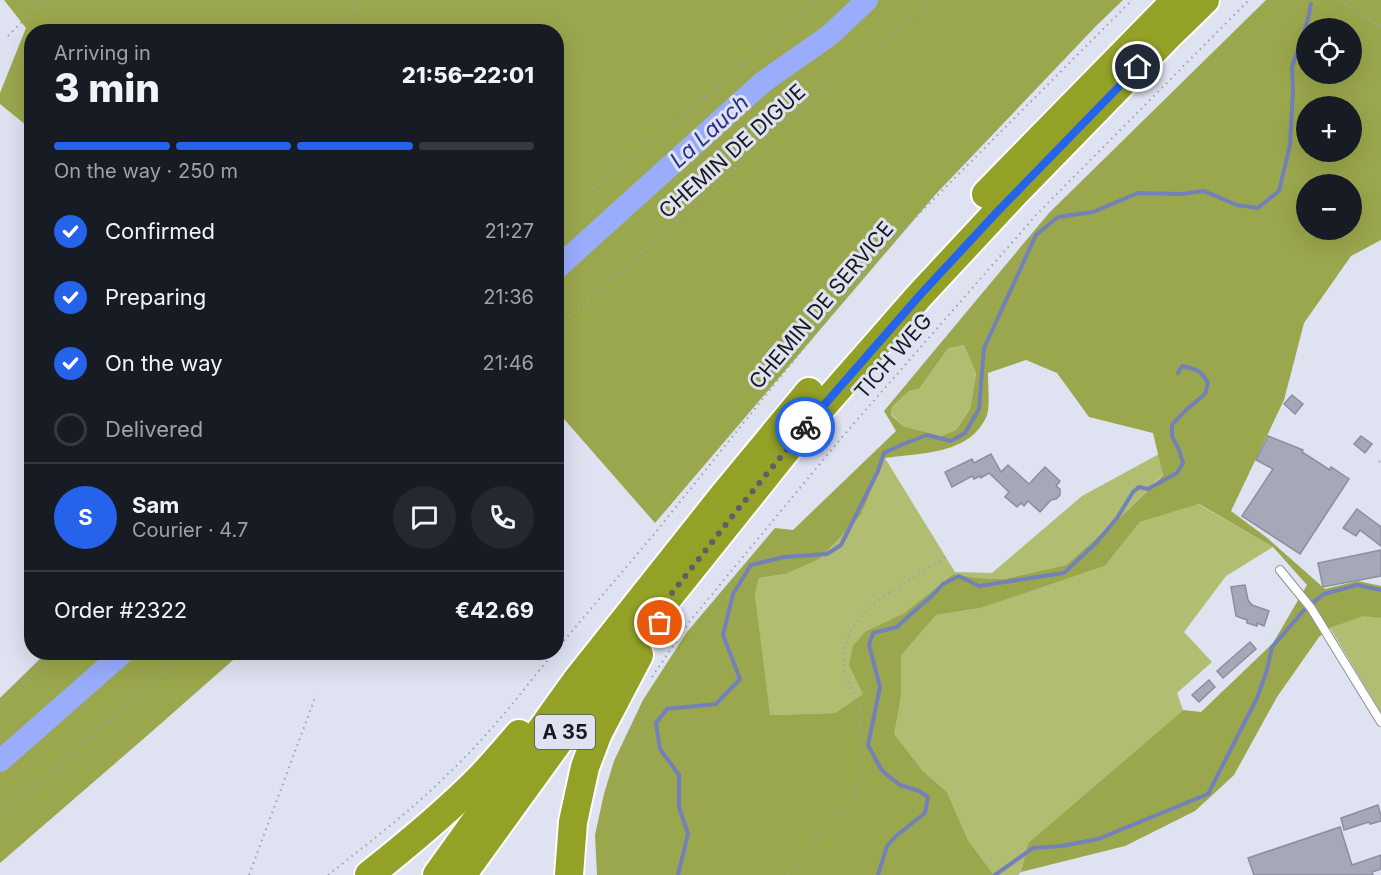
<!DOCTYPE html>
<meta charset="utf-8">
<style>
:root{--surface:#171b24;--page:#242831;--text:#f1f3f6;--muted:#9ea1a6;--line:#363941;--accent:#2563eb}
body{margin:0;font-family:Inter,sans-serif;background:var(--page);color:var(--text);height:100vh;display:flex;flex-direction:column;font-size:22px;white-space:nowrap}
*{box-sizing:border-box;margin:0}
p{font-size:20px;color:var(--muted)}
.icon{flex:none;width:33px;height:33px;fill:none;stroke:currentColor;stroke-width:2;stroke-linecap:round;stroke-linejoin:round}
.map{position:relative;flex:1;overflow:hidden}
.drawer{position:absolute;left:24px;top:24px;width:540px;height:636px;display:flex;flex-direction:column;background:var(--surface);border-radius:24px;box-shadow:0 6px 24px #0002}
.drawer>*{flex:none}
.fabs{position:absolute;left:1296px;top:18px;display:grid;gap:12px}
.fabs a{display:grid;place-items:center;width:66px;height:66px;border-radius:50%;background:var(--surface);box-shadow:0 6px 24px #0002;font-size:30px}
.pin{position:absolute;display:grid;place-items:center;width:51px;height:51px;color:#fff;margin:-26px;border:3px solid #fff;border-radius:50%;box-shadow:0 2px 6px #0007}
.courier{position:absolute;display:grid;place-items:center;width:60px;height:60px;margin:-30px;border:4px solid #2563eb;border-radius:50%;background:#fff;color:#222;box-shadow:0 2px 8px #0007}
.head em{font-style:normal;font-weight:800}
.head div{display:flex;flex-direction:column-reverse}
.head{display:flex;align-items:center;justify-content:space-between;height:102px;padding:0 30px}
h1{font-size:39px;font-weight:800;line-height:45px}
.bar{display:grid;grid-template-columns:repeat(4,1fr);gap:9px 6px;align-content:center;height:72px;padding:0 30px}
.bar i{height:8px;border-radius:4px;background:var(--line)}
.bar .selected{background:var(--accent)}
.bar p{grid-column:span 4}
.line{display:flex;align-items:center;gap:15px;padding:0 30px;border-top:2px solid var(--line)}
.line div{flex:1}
.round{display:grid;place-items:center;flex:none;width:63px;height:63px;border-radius:32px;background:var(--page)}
ol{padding:0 30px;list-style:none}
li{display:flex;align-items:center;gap:18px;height:66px}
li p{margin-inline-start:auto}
li .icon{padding:6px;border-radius:50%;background:var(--accent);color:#fff;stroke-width:4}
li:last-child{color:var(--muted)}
li i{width:33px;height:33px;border:3px solid var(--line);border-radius:50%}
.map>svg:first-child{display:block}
.green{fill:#b1bd70}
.forest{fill:#9ba74c;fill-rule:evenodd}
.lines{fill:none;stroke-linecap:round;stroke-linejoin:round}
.stream{stroke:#7381ba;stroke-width:4}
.river{stroke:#9aadfd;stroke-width:22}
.building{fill:#a5a9b7;stroke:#8b8f9c;stroke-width:1.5}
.lane-casing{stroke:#8c909d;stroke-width:10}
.highway-casing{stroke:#fff;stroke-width:32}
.path{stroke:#9ea1ad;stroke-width:2;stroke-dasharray:1.5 4.5;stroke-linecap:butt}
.lane{stroke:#fff;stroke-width:8}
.highway{stroke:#93a127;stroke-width:28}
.done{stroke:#5d5f68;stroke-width:6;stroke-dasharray:0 10.8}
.route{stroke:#2563eb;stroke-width:8}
.labels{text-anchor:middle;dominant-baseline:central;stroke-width:6;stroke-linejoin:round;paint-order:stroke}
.shield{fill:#dee2f1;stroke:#53555d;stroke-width:1.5}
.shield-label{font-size:20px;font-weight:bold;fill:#17191e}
.street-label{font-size:21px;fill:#17191e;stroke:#dee2f1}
.water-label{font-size:22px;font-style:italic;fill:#2a318a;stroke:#dee2f1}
</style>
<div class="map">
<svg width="1381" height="875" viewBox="0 0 1381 875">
<rect width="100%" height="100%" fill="#dee2f1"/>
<g class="green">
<polygon points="964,345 976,372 970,409 956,430 941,436 903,426 891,414 892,407 909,391 919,389 948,347"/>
<polygon points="1159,454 1163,474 1129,509 1066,565 1004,579 978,578 953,574 904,613 866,631 863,694 835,713 769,715 755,595 759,578 786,574 818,559 835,543 861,515 885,458 955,572 992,573 1082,496"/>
<polygon points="1198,504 1273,547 1226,576 1184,632 1212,662 1177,693 1183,710 1028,843 1021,872 1018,875 994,875 968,840 947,792 922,770 893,734 901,696 901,656 936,615 981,608 1105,566 1140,522"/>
<polygon points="1363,615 1381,618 1381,713 1330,628"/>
</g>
<g class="forest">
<polygon points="4,0 1123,0 1096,26 935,195 655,523 557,411 556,32 32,32 31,129 0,104 0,93 26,28"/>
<path d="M1266,0H1381V240L1351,256L1304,323L1284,400L1231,511L1266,537L1325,589L1358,581L1381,586V618L1363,616L1330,628L1319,637L1277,697L1234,775L1195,811L1125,846L1021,872L1028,843L1183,710L1201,712L1273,643L1307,585L1273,547L1199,504L1140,522L1105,566L981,608L936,615L901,656V696L894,734L922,770L947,792L968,840L994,875H597L595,835L604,794L614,761L643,700L687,632L775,528L793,530L896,431L884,411L1049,213ZM1306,28H1352V74H1306ZM1306,106H1352V152H1306ZM1306,184H1352V230H1306ZM964,345L976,373L970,409L956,430L941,436L903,426L891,415L892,407L909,391L919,389L948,348ZM1026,360L1057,373L1089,417L1153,433L1163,475L1129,509L1066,565L1004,579L978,578L953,574L904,613L866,631L853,646L849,665L863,694L835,713L770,715L755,595L759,578L786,574L819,559L835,543L861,515L885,458C920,453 971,455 987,415C990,407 988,383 988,373Z"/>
<polygon points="47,652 241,653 149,734 0,863 0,698"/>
</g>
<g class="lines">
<g class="stream">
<polyline points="678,875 688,834 679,807 679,775 660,749 656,723 667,709 716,704 740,679 723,635 733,594 751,565 784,557 827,554 841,545 878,471 884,453 901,445 927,435 951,441 965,433 979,409 984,348 1036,235 1058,217 1093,212 1138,193 1181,194 1204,191 1237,205 1258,208 1279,191 1290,145 1293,91 1292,67 1308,19 1311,4"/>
<path d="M878,875L887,846L896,836L925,813L928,797L919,791L900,785L886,774L881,769L868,745L880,687L869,645L873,633L897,627L912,613L932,596L943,584L959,576L979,586L1064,573L1096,543L1117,518L1133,492L1139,487L1148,489L1177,473L1183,463L1179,450L1172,436V425L1184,412L1205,394L1208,383C1201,370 1196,369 1182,366L1178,373"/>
<polyline points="995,875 1033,848 1062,846 1098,839 1208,794 1257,698 1267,670 1272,647 1305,609 1324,594 1357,585 1381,590"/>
</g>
<g class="river">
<polyline points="556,269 763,82 830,35 867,0"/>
<polyline points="0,761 124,652"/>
</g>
</g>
<g class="building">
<polygon points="1292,395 1303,404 1295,414 1284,404"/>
<polygon points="1268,436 1303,450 1302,452 1330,470 1331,467 1349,479 1300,554 1242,516 1273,469 1256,460"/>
<polygon points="1361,436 1372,444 1365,453 1354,444"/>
<polygon points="991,454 1001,472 1008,465 1029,484 1045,467 1060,481 1056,486 1060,489 1060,495 1056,499 1051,500 1040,512 1028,501 1024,506 1021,503 1017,507 1005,497 1009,492 989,473 981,478 980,476 974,479 972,476 952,487 945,472 972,459 974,463"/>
<polygon points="1357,509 1381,527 1381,546 1360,530 1356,536 1343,528"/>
<polygon points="1381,550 1381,576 1323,587 1318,563"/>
<polygon points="1245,585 1248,600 1252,605 1269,611 1264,626 1257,623 1257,626 1247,623 1247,620 1236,616 1231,587"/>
<polygon points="1250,642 1256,649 1223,678 1217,671"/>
<polygon points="1209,680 1215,687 1199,702 1192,695"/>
<polygon points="1378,805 1381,816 1381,821 1370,824 1369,822 1344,830 1341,818"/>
<polygon points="1340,827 1352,865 1381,855 1381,869 1372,872 1373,875 1254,875 1248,858"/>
</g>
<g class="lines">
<g class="lane-casing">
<polyline id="lane" points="1280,570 1311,608 1381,722"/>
</g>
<g class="highway-casing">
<g id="highway">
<polyline points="986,194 1176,0"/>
<path d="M369,875C408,844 447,812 482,776C495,762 507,748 519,734"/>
<polyline points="437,875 577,680 723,496 809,392"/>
<polyline points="462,875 608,673 808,423 920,295 1014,194 1169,35 1205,0"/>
<polyline points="569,875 573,822 585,767 598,733 639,655"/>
</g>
</g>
<g class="path">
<polyline points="1339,0 1381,27"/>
<polyline points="332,32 361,0"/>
<polyline points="8,36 43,0"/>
<polyline points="556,219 717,87 797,17 813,0"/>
<polyline points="556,329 729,174 781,123 848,71 933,0"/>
<polyline points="1379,462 1381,460"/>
<polyline points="556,650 655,533 881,252 1132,0"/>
<polyline points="652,677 690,621 843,436 1037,214 1249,0"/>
<polyline points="0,704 60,652"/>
<polyline points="0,817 187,652"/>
<polyline points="249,875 316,695"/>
<path d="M328,875C370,842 413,809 451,771C489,735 521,693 554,652"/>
<polyline points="787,875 835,815 852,804 862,768 860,706 847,680 843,669 845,650 849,634 861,616 881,598 947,556"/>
</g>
<use href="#lane" class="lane"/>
<use href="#highway" class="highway"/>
</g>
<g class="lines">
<polyline class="done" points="660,623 672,593 739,508 805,427"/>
<polyline class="route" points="805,427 920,295 998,211 1138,67"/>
</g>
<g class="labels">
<rect class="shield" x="535" y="715" width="60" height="34" rx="4.5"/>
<g class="shield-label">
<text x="565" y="732">A 35</text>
</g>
<g class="street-label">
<text transform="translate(732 151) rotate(-42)">CHEMIN DE DIGUE</text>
<text transform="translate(821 305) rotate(-50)">CHEMIN DE SERVICE</text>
<text transform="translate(893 356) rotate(-49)">TICH WEG</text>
</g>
<g class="water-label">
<text transform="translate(709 131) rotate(-42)">La Lauch</text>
</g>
</g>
</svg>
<div class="fabs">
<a><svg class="icon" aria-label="locate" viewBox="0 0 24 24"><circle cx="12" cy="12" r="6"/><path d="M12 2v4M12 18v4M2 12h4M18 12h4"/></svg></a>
<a>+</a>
<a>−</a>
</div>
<div class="pin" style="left:660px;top:623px;background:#ea580c"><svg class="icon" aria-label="bag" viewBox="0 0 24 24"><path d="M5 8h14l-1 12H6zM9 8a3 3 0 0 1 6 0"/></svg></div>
<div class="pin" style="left:1138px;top:67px;background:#1f2937"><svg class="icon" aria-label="home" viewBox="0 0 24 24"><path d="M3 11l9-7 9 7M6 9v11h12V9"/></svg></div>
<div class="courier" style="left:805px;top:427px"><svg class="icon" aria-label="bike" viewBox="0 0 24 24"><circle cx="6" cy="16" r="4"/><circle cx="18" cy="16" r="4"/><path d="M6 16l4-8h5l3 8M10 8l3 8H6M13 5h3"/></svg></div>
<section class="drawer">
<div class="head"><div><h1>3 min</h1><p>Arriving in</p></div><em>21:56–22:01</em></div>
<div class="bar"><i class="selected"></i><i class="selected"></i><i class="selected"></i><i></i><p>On the way · 250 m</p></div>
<ol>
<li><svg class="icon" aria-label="check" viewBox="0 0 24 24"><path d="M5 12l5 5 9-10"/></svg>Confirmed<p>21:27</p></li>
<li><svg class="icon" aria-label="check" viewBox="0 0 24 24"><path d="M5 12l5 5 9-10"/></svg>Preparing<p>21:36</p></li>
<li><svg class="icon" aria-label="check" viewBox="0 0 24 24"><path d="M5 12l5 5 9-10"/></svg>On the way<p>21:46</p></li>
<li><i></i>Delivered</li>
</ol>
<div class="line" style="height:108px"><b class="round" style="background:var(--accent);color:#fff">S</b><div><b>Sam</b><p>Courier · 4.7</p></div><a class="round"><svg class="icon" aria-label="chat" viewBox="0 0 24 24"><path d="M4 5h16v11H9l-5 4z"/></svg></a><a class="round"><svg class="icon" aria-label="phone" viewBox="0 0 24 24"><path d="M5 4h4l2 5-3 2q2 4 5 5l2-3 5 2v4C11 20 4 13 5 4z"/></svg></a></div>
<div class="line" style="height:78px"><div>Order #2322</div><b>€42.69</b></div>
</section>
</div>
